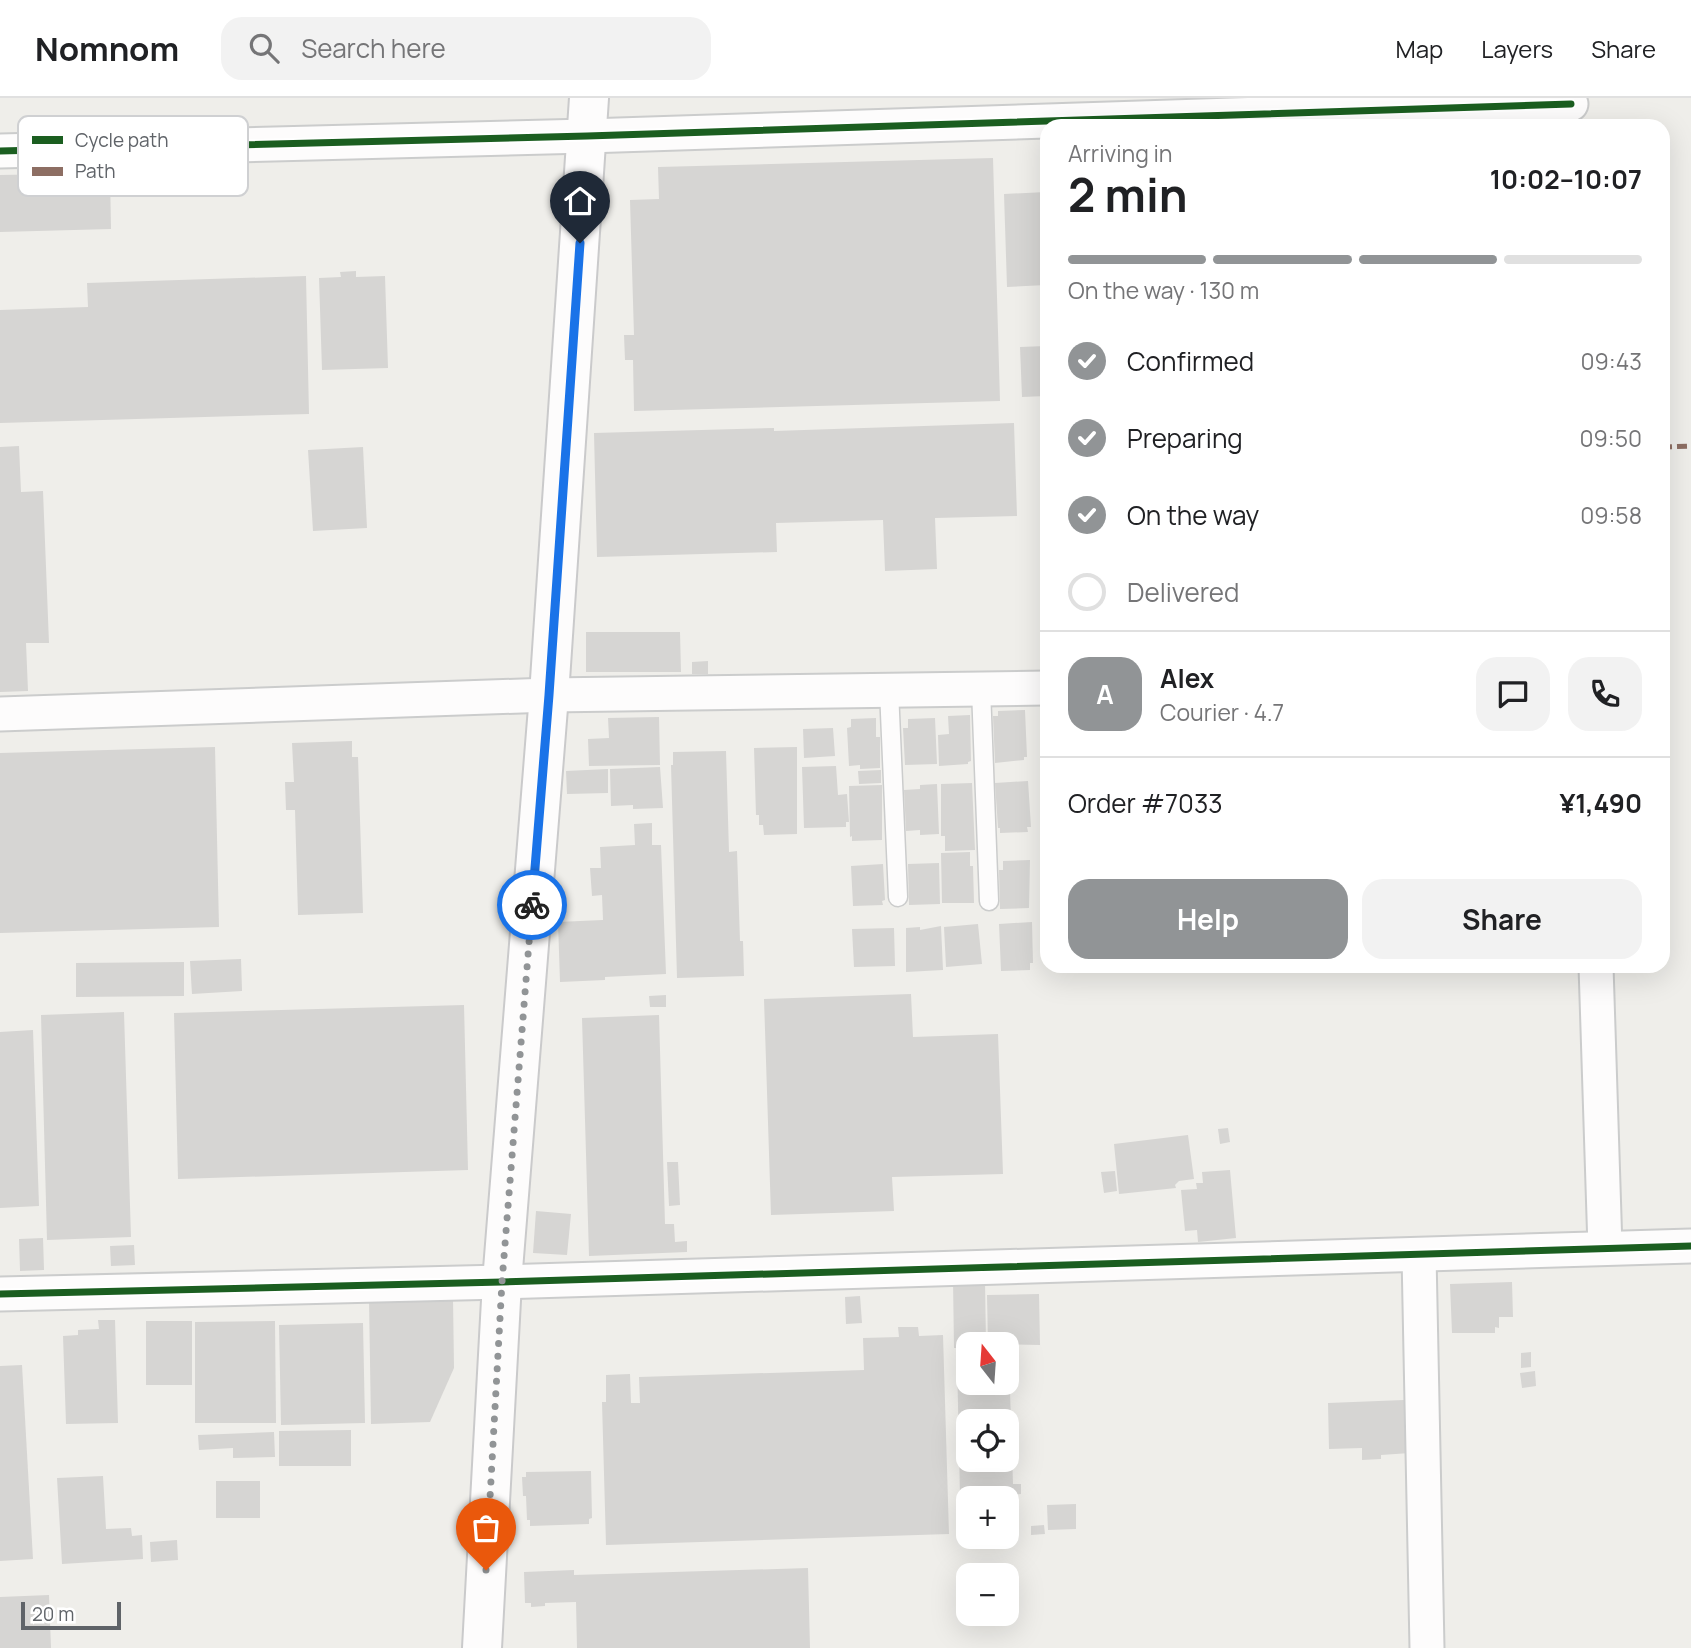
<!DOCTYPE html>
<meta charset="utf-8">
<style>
:root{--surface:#fff;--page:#f2f2f2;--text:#202124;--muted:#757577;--line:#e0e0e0;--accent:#919496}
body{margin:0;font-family:Manrope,sans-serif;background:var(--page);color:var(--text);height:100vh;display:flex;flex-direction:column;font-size:26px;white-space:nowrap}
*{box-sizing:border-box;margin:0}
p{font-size:23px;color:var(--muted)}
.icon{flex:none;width:38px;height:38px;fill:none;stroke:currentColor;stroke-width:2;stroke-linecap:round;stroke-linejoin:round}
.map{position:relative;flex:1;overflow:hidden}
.details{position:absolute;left:1040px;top:21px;width:630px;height:854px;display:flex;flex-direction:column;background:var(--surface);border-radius:21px;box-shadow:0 7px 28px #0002}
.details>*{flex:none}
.needle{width:46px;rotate:343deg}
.controls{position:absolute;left:956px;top:1234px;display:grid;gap:14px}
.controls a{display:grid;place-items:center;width:63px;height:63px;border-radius:14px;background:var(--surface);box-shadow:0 7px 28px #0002;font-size:35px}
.scale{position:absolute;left:21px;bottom:18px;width:100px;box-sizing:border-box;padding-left:7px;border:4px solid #5f6368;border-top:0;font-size:19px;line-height:24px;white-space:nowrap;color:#5f6368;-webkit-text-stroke:5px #fff;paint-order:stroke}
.pin{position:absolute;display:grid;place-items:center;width:60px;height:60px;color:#fff;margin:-72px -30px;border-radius:50% 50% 50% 0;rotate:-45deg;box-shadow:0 0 7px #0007}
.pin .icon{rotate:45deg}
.courier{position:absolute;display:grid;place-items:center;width:70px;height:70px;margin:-35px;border:5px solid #1a73e8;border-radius:50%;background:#fff;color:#222;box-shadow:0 2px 9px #0007}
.head em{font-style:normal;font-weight:700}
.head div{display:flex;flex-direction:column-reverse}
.head{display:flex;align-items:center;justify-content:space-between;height:119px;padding:0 28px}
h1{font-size:46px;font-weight:700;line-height:52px}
.bar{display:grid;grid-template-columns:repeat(4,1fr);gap:10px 7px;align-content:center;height:84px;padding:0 28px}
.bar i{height:9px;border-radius:5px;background:var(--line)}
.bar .selected{background:var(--accent)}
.bar p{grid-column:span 4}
.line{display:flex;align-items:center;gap:18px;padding:0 28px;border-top:2px solid var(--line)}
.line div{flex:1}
.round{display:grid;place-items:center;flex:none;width:74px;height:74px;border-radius:21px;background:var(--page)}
ol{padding:0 28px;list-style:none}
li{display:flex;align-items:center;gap:21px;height:77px}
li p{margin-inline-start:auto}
li .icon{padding:7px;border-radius:50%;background:var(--accent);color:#fff;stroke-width:4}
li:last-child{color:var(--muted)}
li i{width:38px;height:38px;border:4px solid var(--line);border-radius:50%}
.cta{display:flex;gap:14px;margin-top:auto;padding:14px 28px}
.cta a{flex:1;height:80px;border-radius:21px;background:var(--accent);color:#fff;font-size:28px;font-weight:700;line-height:80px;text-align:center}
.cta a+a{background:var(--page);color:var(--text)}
header{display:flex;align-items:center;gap:42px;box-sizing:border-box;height:98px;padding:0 35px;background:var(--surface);border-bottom:2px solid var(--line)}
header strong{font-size:33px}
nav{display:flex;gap:38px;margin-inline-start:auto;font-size:24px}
.search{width:490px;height:63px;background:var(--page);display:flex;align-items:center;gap:18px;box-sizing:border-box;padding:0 24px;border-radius:21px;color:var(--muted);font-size:26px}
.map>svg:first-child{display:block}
.building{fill:#d6d5d3;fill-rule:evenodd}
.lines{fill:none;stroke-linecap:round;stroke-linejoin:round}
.lane-casing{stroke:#cbcccc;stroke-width:21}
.street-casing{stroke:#cbcccc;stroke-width:37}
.secondary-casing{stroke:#cacacb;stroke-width:42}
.lane{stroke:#fdfcfc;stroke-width:18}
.street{stroke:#fdfcfc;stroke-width:33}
.secondary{stroke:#fdfcfc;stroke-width:38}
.quiet{stroke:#8d6e63;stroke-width:5;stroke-dasharray:10 5;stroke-linecap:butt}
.cycleway-casing{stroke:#fff;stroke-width:11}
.cycleway{stroke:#1b5e20;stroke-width:7}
.done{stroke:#919496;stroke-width:7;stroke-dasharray:0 12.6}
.route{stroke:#1a73e8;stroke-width:9}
.key{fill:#fff;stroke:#cfd0d2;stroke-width:2}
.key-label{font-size:19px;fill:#5f6368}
</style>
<header>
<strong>Nomnom</strong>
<div class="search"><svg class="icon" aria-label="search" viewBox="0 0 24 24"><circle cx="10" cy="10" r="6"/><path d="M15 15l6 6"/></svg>Search here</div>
<nav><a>Map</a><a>Layers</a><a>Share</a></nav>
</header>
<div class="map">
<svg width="1691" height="1550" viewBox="0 0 1691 1550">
<rect width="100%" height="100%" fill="#efeeea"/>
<g class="building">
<polygon points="993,60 1000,303 634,313 633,262 625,262 624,237 634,237 630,102 659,101 658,69"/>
<polygon points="110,75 111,131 0,134 0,77"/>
<polygon points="1046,94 1046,187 1007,189 1004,96"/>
<polygon points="356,173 356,179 385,178 388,270 322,272 319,180 341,179 340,174"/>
<polygon points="306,178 309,316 0,325 0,212 88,209 87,185"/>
<polygon points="1046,248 1046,298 1022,299 1020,249"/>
<polygon points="1014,325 1017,418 935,420 937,471 885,473 883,422 776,425 777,454 597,459 594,335 774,330 774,333"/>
<polygon points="19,348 21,394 43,393 49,545 26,545 28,593 0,594 0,349"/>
<polygon points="363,349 367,430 313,433 308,352"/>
<polygon points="586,534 680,534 681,574 586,574"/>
<polygon points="708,563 708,576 692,576 692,564"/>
<polygon points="1025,612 1027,659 1024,659 1024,662 995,665 993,618 998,618 998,613"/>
<polygon points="970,617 971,663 968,664 968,666 939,668 938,637 949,636 948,618"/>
<polygon points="659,619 660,667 589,668 588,641 609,640 608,620"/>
<polygon points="876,620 876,639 880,639 880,670 860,671 860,667 849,668 847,630 851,629 851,621"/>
<polygon points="935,620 937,666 905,667 903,630 908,630 908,621"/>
<polygon points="833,630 835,658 804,660 803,631"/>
<polygon points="352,643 352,659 358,659 363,815 298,817 295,712 286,712 285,684 294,684 292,645"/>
<polygon points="215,649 219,829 0,835 0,655"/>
<polygon points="797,649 797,736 764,737 763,727 759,727 759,717 756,717 754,650"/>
<polygon points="726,653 729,754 737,753 740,843 743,843 744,878 677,880 671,667 673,667 673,654"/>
<polygon points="836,668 838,697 847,696 849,724 846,724 846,729 804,730 802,669"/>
<polygon points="660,669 663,710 633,711 633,707 611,708 610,671"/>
<polygon points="608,671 608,695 567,696 566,673"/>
<polygon points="881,672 881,685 859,686 858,673"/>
<polygon points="1028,683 1031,729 1027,729 1028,734 1000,735 1000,730 998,730 995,685"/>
<polygon points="972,685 975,752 945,753 945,738 941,738 941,686"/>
<polygon points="937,686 939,736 920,737 920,732 906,733 904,692 920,691 920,687"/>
<polygon points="882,687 882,742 852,743 852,738 850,739 849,688"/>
<polygon points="652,725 652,747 661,747 666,876 605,879 605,882 560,884 558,824 603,822 602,797 592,798 590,770 601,770 600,749 635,747 634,726"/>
<polygon points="970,754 970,768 973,768 974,805 942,805 941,755"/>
<polygon points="1030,762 1029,810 1000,811 999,772 1003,772 1003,763"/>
<polygon points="939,765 940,806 909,807 908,766"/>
<polygon points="883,766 885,802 882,803 883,807 853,808 851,768"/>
<polygon points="1032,824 1033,865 1030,865 1030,872 1001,873 999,826"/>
<polygon points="978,826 982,866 946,869 944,829"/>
<polygon points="941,828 943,872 906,874 906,830 920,829 920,832"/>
<polygon points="894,830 895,868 854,869 852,831"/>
<polygon points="241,861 242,893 192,896 190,863"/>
<polygon points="184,864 184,898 76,899 76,865"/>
<polygon points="911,896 913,939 998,936 1003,1076 892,1079 894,1113 771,1117 764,901"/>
<polygon points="666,897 666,909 650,909 649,898"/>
<polygon points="464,907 468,1072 178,1081 174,915"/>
<polygon points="124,914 131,1139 47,1142 41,917"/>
<polygon points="659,917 665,1126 674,1126 675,1144 687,1143 687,1154 589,1158 582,920"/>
<polygon points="33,932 39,1108 0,1110 0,934"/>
<polygon points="1228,1030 1230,1044 1220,1046 1218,1031"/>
<polygon points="1188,1037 1194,1081 1179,1083 1175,1087 1176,1090 1119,1096 1114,1046"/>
<polygon points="667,1064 678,1064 680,1107 669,1108"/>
<polygon points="1230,1072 1236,1140 1198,1144 1197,1132 1185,1133 1181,1092 1197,1091 1196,1085 1203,1085 1202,1074"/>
<polygon points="1115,1073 1117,1093 1104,1095 1101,1074"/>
<polygon points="536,1113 571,1116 567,1157 533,1155"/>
<polygon points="43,1140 44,1172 20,1173 19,1141"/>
<polygon points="134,1147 135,1167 111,1168 110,1148"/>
<polygon points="953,1182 985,1183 986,1246 968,1246 968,1250 954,1250"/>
<polygon points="1512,1184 1513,1219 1499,1219 1499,1230 1495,1229 1495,1235 1452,1235 1450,1186"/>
<polygon points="1039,1196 1040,1247 988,1246 987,1197"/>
<polygon points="860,1198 862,1225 846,1226 845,1199"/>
<polygon points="453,1200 454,1270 430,1324 371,1326 369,1201"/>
<polygon points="98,1222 115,1222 118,1325 66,1326 63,1238 78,1237 78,1232 99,1231"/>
<rect x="146" y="1223" width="46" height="64"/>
<polygon points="275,1223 276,1325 195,1325 195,1224"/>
<polygon points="363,1225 365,1325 281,1327 279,1227"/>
<polygon points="898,1229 918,1229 919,1238 943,1237 949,1436 606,1447 602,1304 606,1304 606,1277 630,1276 631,1305 640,1305 639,1279 864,1272 863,1240 899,1239"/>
<polygon points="1531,1254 1531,1269 1521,1270 1521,1255"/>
<path d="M1006,1260L1009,1261L1013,1386H1021V1396L1010,1397L1011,1442L961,1443L957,1262H968V1284H1006ZM968,1323H1006V1362H968ZM968,1400H1006V1438H968Z"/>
<polygon points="22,1267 33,1461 0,1463 0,1268"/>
<polygon points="1535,1273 1536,1288 1522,1290 1520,1275"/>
<polygon points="1404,1302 1405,1334 1409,1335 1410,1355 1381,1357 1381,1361 1362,1362 1362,1350 1329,1351 1328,1305"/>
<polygon points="351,1332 351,1368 279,1368 279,1333"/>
<polygon points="274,1334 275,1359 233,1360 233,1350 199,1352 198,1337"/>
<polygon points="591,1373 592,1420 589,1421 589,1426 530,1428 530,1422 527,1422 526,1398 523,1398 522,1379 526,1379 526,1374"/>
<polygon points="103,1378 106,1431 131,1430 132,1438 142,1437 143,1461 62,1466 57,1380"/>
<rect x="216" y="1383" width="44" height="37"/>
<polygon points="1076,1406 1076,1431 1048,1432 1047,1407"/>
<polygon points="1044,1427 1045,1436 1031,1437 1031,1428"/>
<polygon points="177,1442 178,1462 151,1464 150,1444"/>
<polygon points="808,1470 810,1550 577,1550 576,1504 545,1505 545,1508 531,1509 531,1505 525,1505 524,1474 574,1472 574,1477"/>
<polygon points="49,1497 51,1550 0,1550 0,1499"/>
</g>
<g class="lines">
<g class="lane-casing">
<g id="lane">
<polyline points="981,591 989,803"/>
<polyline points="889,592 898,799"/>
</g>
</g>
<g class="street-casing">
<g id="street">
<polyline points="0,53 587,38 1571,6"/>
<polyline points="0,616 549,597 1046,590"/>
<polyline points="1596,868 1605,1150"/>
<polyline points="1419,1157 1427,1550"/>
<polyline points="0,1196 502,1184 1691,1148"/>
</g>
</g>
<g class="secondary-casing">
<polyline id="secondary" points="482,1550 502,1184 549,597 589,0"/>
</g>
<use href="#lane" class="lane"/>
<use href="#street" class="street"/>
<use href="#secondary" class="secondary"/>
<polyline class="quiet" points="1662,349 1691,348"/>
<g class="cycleway-casing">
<g id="cycleway">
<polyline points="0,53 587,38 1571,6"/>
<polyline points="0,1196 502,1184 1691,1148"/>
</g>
</g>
<use href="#cycleway" class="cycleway"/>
</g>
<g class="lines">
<polyline class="done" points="486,1472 502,1184 532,807"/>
<polyline class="route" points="532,807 549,597 580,145"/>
</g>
<rect x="18" y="18" width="230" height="80" rx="10" class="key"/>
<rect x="32" y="38" width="31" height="8" fill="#1b5e20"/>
<rect x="32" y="69" width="31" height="9" fill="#8d6e63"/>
<g class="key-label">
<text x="75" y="49">Cycle path</text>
<text x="75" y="80">Path</text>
</g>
</svg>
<div class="controls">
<a><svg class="needle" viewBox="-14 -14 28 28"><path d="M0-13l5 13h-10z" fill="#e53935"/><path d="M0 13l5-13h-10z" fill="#757577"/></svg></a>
<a><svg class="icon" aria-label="locate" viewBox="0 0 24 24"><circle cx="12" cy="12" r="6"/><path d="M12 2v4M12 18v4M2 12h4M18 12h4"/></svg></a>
<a>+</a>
<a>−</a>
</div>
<div class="scale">20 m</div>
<div class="pin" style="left:486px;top:1472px;background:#ea580c"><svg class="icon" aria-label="bag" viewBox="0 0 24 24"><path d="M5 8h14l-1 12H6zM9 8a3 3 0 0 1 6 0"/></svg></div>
<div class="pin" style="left:580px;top:145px;background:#1f2937"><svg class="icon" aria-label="home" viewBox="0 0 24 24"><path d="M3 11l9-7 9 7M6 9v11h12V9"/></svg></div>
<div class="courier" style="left:532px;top:807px"><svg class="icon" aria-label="bike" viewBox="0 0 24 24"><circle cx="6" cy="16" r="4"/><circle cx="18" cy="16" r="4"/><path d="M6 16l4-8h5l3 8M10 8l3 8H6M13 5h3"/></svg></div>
<section class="details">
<div class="head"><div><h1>2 min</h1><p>Arriving in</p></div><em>10:02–10:07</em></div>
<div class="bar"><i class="selected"></i><i class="selected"></i><i class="selected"></i><i></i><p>On the way · 130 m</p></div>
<ol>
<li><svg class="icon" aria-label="check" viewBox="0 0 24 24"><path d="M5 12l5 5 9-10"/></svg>Confirmed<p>09:43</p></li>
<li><svg class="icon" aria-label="check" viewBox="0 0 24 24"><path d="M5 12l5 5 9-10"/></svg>Preparing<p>09:50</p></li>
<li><svg class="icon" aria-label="check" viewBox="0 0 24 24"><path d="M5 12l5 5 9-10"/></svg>On the way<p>09:58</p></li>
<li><i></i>Delivered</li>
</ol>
<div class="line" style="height:126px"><b class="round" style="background:var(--accent);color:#fff">A</b><div><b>Alex</b><p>Courier · 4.7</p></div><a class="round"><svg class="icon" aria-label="chat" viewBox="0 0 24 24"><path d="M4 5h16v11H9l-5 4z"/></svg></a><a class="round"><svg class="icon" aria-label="phone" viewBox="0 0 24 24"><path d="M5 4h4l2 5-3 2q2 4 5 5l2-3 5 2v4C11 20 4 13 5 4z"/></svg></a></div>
<div class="line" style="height:91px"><div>Order #7033</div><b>¥1,490</b></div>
<div class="cta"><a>Help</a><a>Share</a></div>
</section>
</div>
